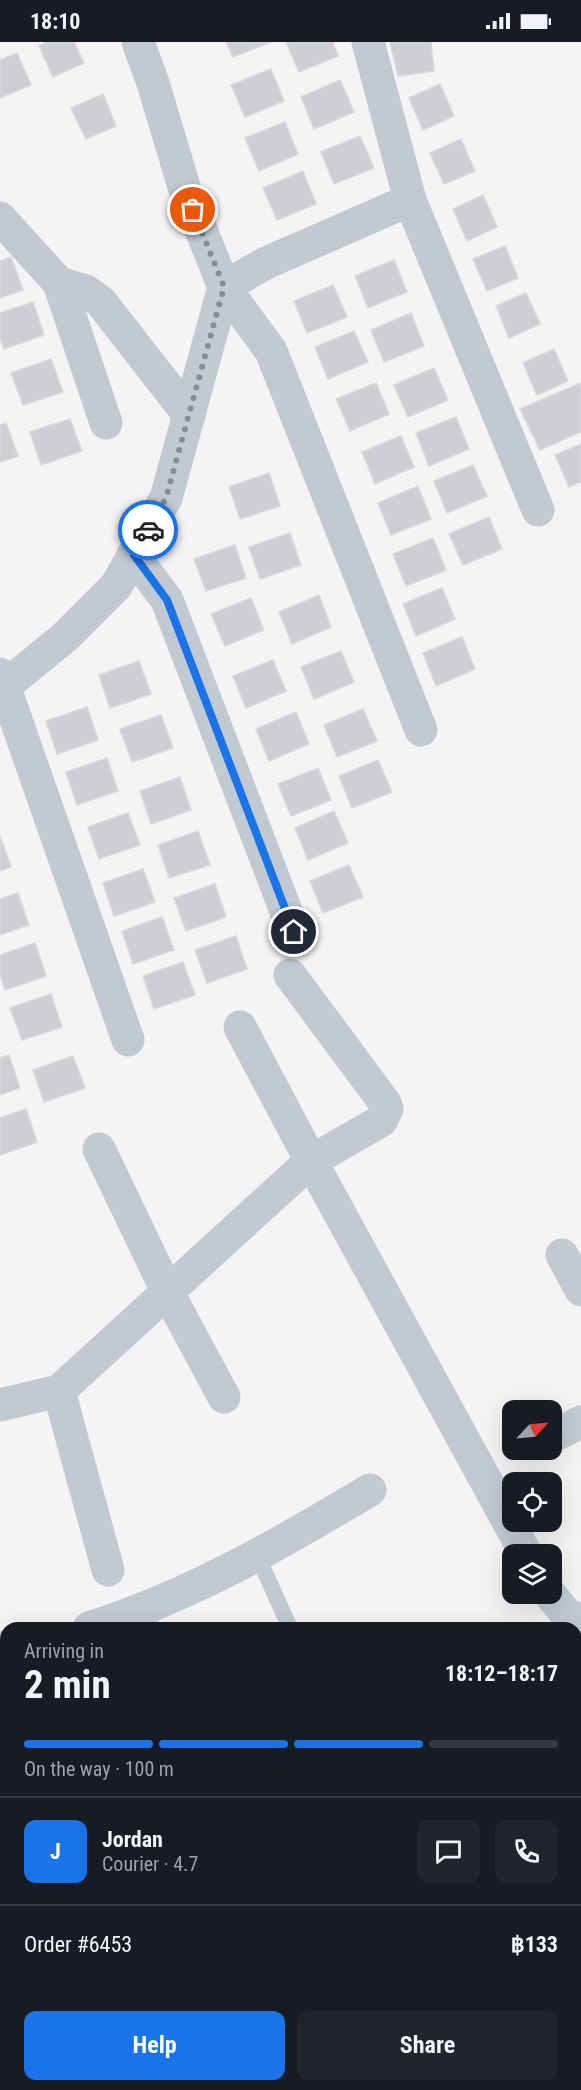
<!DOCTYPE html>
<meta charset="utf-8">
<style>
:root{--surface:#171b24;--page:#20242c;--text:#f1f3f6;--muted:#9ea1a6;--line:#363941;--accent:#1a73e8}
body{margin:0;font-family:"Roboto Condensed",sans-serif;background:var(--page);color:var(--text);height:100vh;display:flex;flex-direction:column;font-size:22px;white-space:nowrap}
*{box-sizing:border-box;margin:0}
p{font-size:20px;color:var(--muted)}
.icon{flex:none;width:33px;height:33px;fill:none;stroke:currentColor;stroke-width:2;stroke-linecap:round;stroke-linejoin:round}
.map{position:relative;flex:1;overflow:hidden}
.panel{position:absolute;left:0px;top:1580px;width:582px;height:470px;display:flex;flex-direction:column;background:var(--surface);border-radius:18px 18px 0 0;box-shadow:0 6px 24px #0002}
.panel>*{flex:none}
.needle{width:39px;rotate:64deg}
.buttons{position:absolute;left:502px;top:1358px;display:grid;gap:12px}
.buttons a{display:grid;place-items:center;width:60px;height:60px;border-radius:12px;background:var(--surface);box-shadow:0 6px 24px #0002;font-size:30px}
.pin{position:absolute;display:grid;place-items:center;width:51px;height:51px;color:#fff;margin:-26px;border:3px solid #fff;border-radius:50%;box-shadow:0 2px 6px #0007}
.courier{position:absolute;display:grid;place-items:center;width:60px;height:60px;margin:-30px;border:4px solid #1a73e8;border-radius:50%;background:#fff;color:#222;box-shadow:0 2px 8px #0007}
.headline em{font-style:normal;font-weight:700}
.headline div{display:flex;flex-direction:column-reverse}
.headline{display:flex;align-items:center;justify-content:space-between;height:102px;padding:0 24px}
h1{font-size:39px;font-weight:700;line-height:45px}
.bar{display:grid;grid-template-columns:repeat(4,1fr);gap:9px 6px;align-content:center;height:72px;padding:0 24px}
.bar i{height:8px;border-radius:4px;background:var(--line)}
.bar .selected{background:var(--accent)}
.bar p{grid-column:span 4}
.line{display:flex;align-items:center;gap:15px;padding:0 24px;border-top:2px solid var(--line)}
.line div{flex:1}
.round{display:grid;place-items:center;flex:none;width:63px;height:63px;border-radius:12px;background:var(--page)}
.button{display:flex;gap:12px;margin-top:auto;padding:12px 24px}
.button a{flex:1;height:69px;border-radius:12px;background:var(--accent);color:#fff;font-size:24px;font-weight:700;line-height:69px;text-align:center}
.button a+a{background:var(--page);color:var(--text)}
.status{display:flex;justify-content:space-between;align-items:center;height:42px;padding:0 30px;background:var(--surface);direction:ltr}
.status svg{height:16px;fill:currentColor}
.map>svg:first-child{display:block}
.building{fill:#cdcfd5;stroke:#d7d9de;stroke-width:1.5}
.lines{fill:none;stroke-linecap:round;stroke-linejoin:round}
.lane{stroke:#c1cad2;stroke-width:16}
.street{stroke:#c1cad2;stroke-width:33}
.done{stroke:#868d94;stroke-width:6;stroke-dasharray:0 10.8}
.route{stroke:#1a73e8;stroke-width:8}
</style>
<div class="status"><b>18:10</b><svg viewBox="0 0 49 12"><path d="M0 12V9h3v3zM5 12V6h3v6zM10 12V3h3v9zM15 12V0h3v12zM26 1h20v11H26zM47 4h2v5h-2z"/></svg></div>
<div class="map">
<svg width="581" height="2048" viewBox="0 0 581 2048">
<rect width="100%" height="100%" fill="#f5f3f3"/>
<g class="building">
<polygon points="47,0 74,0 84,21 53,35 39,4"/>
<polygon points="226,0 271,0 233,15"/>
<polygon points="286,0 333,0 338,14 299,30"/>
<polygon points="390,0 431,0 434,29 398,34"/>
<polygon points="17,11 31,43 0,56 0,18"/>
<polygon points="271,27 284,59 245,75 231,43"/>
<polygon points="340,38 354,70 314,87 301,55"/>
<polygon points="440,42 454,74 423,88 409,56"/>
<polygon points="103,52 116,84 86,97 71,66"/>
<polygon points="285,80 298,112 259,129 245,96"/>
<polygon points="360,94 374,126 334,142 321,110"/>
<polygon points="461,97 475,129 444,142 430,111"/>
<polygon points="303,129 316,162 277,178 263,146"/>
<polygon points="483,153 497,185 467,199 453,167"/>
<polygon points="505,204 518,236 487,249 473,217"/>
<polygon points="11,215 23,248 0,256 0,219"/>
<polygon points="394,218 407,250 368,266 355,234"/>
<polygon points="333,243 347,275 307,291 294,259"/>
<polygon points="526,251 540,282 509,296 496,264"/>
<polygon points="33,260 44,293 4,307 0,296 0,271"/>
<polygon points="411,271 424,304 384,320 371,288"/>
<polygon points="354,289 368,320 328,337 315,305"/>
<polygon points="554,307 568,339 537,353 523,321"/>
<polygon points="51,317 63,350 23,363 11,331"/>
<polygon points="434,326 448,358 408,375 394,343"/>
<polygon points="376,341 389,372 350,389 336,357"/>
<polygon points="581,341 581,390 540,408 520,367"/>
<polygon points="456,375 469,407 429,424 416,391"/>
<polygon points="70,377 82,409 41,423 30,390"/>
<polygon points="6,381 18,414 0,420 0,383"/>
<polygon points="401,394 414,425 375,442 362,410"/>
<polygon points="581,402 581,440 569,445 555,413"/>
<polygon points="473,423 487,454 447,471 434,439"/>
<polygon points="269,431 280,464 240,477 229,445"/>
<polygon points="418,444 431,477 391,493 378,461"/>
<polygon points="489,475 502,507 463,523 449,492"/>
<polygon points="290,491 301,523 260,537 249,505"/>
<polygon points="433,496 446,528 406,544 393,512"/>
<polygon points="235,503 246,536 206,549 194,517"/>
<polygon points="442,546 455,577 416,594 403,562"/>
<polygon points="319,553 331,585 292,602 279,570"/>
<polygon points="251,556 264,588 225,604 211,572"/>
<polygon points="462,595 475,627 436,644 423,611"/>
<polygon points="341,609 354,640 314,657 301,625"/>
<polygon points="273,618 286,649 246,666 233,634"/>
<polygon points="139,619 151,652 110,666 99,633"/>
<polygon points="87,665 98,698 57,712 46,679"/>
<polygon points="363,667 377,699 337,715 324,683"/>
<polygon points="296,670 309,702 269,719 256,687"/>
<polygon points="161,673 173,706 132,720 120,687"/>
<polygon points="107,716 118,749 77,763 66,730"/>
<polygon points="378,718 392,750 352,766 339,734"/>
<polygon points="318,726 331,758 291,774 278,742"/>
<polygon points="180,735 191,768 151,782 140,749"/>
<polygon points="334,769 348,801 308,818 295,786"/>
<polygon points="128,771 140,803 99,817 88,785"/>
<polygon points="198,789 210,823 169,836 158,803"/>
<polygon points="0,794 11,825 0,829"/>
<polygon points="349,823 363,855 323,871 310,839"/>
<polygon points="143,827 155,860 114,874 103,841"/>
<polygon points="215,842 226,875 186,889 174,856"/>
<polygon points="18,851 29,883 0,893 0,857"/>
<polygon points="162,875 174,908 133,922 122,889"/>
<polygon points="236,894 247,927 207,941 195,908"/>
<polygon points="35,901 46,934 5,948 0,932 0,913"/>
<polygon points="183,920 195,953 154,967 143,934"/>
<polygon points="51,952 62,985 22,998 10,966"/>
<polygon points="9,1013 20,1046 0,1053 0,1016"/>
<polygon points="73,1014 85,1046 44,1060 33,1028"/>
<polygon points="26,1067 37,1100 0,1113 0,1076"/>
</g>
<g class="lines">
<g class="lane">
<polyline points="258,1515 290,1586"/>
<polyline points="145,1568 153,1586"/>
</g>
<g class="street">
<polyline points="368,0 410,158 538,468"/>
<polyline points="410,158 266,221 224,245 271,309 421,688"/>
<polyline points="0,176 59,241 106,381"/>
<polyline points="59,241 86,249 101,260 189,373"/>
<polyline points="133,513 167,558 294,890"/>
<polyline points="0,632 128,998"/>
<polyline points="0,648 65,595 116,544 166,456 224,245 185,148 153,41 138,0"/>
<polyline points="240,985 311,1119 381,1079 387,1067 385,1061 290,933"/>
<polyline points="99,1107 168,1251 224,1355"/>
<polyline points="562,1213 581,1248"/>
<polyline points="59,1349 108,1528"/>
<polyline points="0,1363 59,1349 311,1119 526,1512"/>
<polyline points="553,1394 581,1380"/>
<polyline points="549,1551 568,1574 581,1577"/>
<path d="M89,1586C192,1553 278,1503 370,1448"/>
<polyline points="0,1607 6,1605"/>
<polyline points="576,1950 581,1947"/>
<polyline points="532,2043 534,2048"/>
</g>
</g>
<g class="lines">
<polyline class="done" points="148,488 166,456 224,245 193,168"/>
<polyline class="route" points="148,488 134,513 167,558 294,890"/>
</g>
</svg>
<div class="buttons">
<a><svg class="needle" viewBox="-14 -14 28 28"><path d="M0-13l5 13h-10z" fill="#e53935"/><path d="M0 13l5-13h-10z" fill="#9ea1a6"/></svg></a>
<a><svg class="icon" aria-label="locate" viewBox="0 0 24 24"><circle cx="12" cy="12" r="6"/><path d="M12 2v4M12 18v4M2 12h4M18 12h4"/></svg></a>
<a><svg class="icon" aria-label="layers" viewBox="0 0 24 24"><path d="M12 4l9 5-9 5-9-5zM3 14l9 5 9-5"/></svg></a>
</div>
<div class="pin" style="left:193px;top:168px;background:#ea580c"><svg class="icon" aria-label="bag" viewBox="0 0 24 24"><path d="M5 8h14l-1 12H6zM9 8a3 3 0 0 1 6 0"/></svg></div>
<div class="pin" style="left:294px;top:890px;background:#1f2937"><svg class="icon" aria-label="home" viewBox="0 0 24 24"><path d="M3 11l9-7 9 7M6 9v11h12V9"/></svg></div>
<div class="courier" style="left:148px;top:488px"><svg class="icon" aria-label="car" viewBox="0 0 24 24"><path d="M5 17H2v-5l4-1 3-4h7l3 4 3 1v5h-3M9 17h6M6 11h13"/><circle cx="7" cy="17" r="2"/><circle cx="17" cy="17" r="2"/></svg></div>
<section class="panel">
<div class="headline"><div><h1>2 min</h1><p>Arriving in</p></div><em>18:12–18:17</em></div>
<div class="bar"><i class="selected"></i><i class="selected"></i><i class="selected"></i><i></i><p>On the way · 100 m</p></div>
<div class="line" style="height:108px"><b class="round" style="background:var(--accent);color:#fff">J</b><div><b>Jordan</b><p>Courier · 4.7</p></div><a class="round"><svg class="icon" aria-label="chat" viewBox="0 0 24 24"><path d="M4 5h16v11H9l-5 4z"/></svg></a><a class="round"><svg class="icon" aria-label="phone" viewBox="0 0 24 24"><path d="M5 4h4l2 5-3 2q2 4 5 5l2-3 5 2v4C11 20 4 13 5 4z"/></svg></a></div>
<div class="line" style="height:78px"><div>Order #6453</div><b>฿133</b></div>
<div class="button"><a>Help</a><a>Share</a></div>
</section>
</div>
